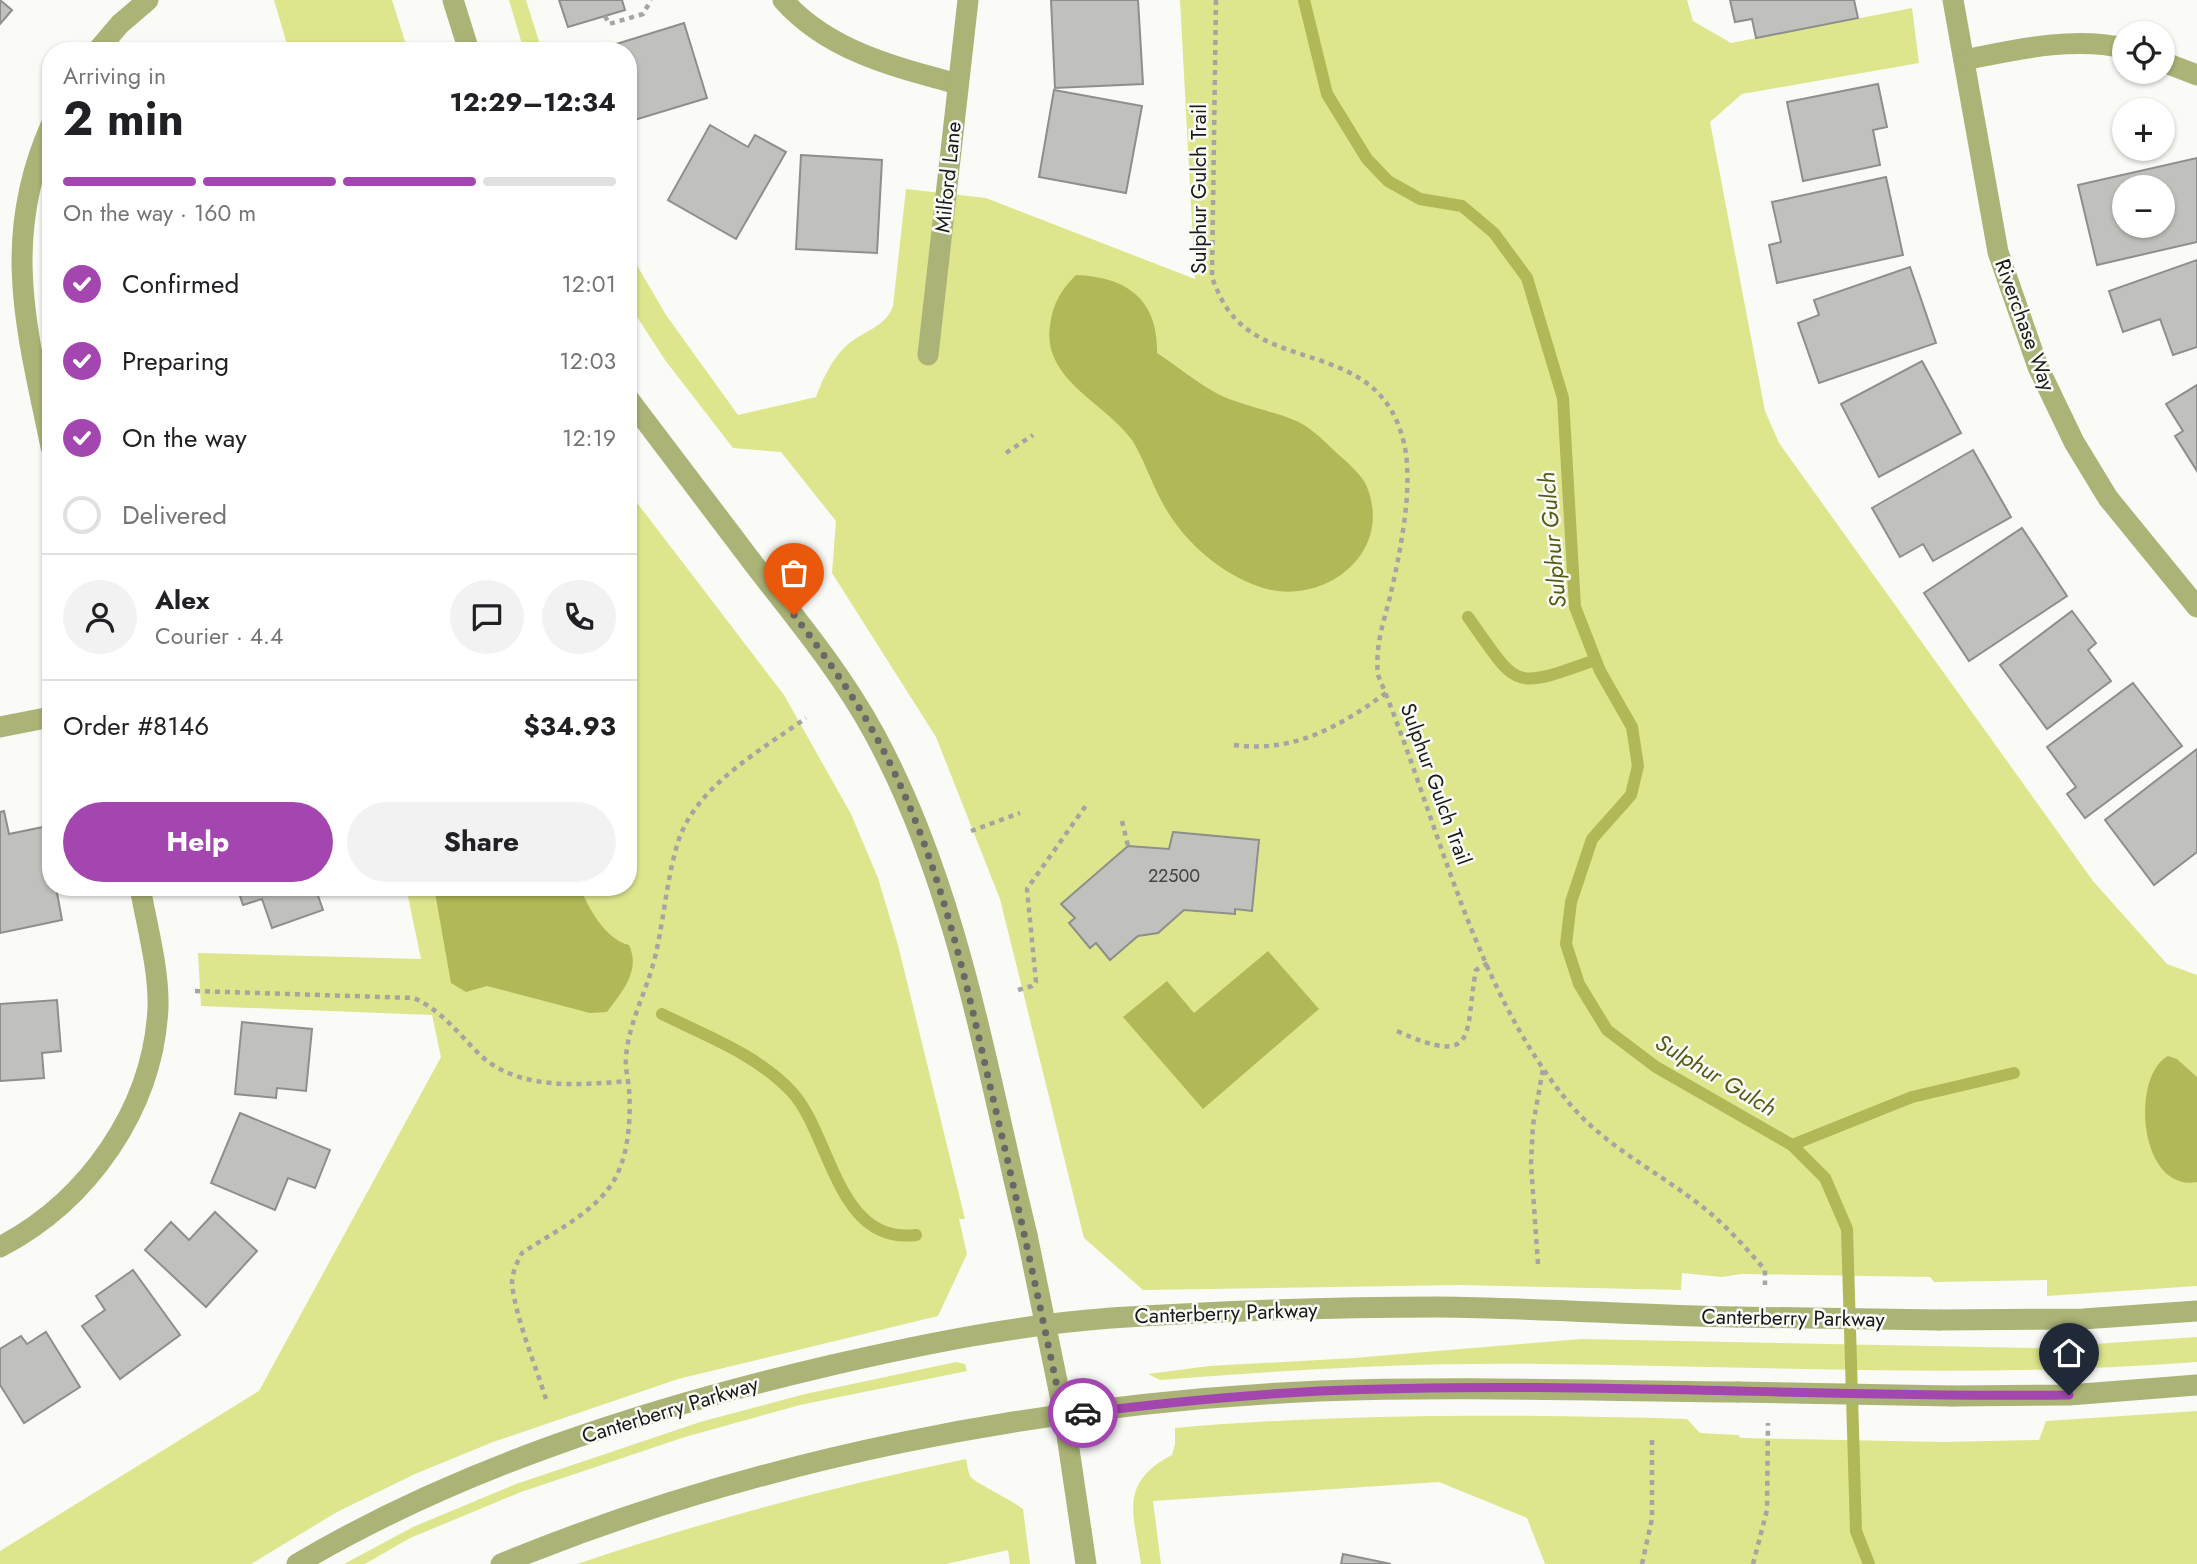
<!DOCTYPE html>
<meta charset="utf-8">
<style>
:root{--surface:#fff;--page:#f2f2f2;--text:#202124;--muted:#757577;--line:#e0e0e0;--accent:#a446b0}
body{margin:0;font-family:Jost,sans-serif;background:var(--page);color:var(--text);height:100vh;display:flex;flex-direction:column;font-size:26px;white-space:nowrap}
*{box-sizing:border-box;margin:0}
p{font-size:23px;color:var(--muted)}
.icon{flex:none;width:38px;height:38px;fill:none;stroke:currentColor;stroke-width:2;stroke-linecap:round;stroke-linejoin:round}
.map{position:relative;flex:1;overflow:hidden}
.sheet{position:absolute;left:42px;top:42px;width:595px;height:854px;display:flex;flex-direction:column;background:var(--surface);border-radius:28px;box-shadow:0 2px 5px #0004}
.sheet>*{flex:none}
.tools{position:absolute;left:2112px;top:21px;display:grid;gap:14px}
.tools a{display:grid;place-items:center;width:63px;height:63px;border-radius:50%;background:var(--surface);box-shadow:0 2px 5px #0004;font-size:35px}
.pin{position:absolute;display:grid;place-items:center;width:60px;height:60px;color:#fff;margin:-72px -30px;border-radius:50% 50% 50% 0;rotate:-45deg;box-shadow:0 0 7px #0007}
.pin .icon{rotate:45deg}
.courier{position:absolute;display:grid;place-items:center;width:70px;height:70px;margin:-35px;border:5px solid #a446b0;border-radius:50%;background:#fff;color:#222;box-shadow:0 2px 9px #0007}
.headline em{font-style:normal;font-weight:700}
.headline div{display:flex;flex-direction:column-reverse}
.headline{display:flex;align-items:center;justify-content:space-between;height:119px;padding:0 21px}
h1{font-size:46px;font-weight:700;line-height:52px}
.bar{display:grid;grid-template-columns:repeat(4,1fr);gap:10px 7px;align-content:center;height:84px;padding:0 21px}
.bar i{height:9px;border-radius:5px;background:var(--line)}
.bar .selected{background:var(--accent)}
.bar p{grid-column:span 4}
.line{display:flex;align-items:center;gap:18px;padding:0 21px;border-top:2px solid var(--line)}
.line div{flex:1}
.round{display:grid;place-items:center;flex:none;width:74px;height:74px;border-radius:37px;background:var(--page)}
ol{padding:0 21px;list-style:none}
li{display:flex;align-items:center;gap:21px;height:77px}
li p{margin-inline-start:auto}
li .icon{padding:7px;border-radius:50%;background:var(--accent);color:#fff;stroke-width:4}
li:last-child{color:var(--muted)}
li i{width:38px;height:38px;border:4px solid var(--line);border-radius:50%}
.action{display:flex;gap:14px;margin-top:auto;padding:14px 21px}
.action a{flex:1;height:80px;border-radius:42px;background:var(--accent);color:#fff;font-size:28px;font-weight:700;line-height:80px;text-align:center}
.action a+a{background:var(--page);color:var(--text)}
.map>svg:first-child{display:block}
.green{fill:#dde68c}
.water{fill:#b0b857}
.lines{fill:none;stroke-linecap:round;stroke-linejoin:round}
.stream{stroke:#b0b857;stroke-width:12}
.building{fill:#c0c1bd;stroke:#8e8e8b;stroke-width:2;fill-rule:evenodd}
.path{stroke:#a5a5a2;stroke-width:4.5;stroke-dasharray:5 5;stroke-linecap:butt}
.minor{stroke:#acb376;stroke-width:21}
.tertiary{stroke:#acb376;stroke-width:21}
.tertiary-bridge{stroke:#acb376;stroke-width:21}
.done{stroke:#686866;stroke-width:7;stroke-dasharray:0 12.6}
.route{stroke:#a446b0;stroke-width:9}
.labels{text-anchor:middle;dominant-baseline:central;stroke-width:5;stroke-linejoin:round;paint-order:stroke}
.number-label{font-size:18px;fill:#434341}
.street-label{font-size:21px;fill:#191918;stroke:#fafbf7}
.water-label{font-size:23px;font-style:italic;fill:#555912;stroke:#fafbf7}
</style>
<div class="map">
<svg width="2197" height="1564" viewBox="0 0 2197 1564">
<rect width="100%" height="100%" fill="#fafbf7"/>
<g class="green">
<polygon points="274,0 392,0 408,51 289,51"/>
<polygon points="509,0 526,0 542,51 524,51"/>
<path d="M1180,0H1687L1693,21L1731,43L1912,8L1919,63L1742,94L1710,122L1765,411L1779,443L2093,881L2167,964L2197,975V1286L2047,1296V1280L1934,1282L1930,1277L1741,1274L1722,1277L1682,1273L1681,1290L1460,1285L1143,1290L1084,1238L1000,899L936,737L832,573L836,521L781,452L733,448L665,360L628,303V250L666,315L738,415L816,397C823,378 832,359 847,345C863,331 886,327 893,306L906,189L986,198L1195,279Z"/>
<polygon points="628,491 784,695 851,814 878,878 898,945 965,1219 959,1219 967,1254 938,1316 678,1379 493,1442 415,1474 337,1512 251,1564 0,1564 0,1551 259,1391 441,1057 432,1015 201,1006 198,953 421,959 406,887 628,887"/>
<path d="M2197,1337V1362C1979,1379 1760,1366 1541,1364C1414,1362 1287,1370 1160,1380L1148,1374L1209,1366L1354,1358L1581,1339L2036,1348Z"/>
<polygon points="956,1362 965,1364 967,1371 800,1405 685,1437 521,1492 410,1538 365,1564 344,1564 413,1527 516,1484 700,1422 805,1394"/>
<path d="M2197,1411V1564H1545L1527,1518L1439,1482L1153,1501L1161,1564H1141C1134,1514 1118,1483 1172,1455L1175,1444V1428C1346,1413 1516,1414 1687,1419L1700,1433L1738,1435L1741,1438L1944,1442L2039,1440L2046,1421Z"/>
<path d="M966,1459C967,1464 968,1471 970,1476C975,1483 1012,1500 1023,1509L1030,1564H1010L1008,1550L946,1564H577C705,1521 834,1486 966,1459Z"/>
</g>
<g class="water">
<path d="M1076,275C1127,277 1158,299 1157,353C1177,366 1197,383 1218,394C1243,407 1287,413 1307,427C1319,435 1329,446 1339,455C1348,463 1363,476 1367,487C1394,555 1322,608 1260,587C1219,573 1182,540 1162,502C1151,482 1144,459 1132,440C1105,402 1042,380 1050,325C1053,303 1061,290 1076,275Z"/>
<path d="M434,887H580C588,908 606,940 629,945C641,971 622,992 607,1012L590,1013L487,986L466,992L451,983Z"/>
<polygon points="1268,951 1319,1009 1203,1109 1123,1017 1167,981 1194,1013"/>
<path d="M2168,1056L2177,1059L2197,1077V1182C2139,1193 2130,1076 2168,1056Z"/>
</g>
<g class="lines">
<g class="stream">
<polyline points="1304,0 1327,94 1367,159 1388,181 1420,199 1462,206 1494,233 1527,278 1563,398 1575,607 1600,671 1632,727 1638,766 1631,795 1592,839 1571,902 1566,944 1579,984 1607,1030 1656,1067 1792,1145 1825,1178 1847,1229 1856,1531 1869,1564"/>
<path d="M1468,617C1519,689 1511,690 1595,660"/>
<path d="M662,1014C706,1036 756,1054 791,1091C831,1133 836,1245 916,1235"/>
<polyline points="1792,1145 1912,1097 2014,1073"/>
</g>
</g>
<g class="building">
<polygon points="0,0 12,10 0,24"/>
<polygon points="559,0 622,0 625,10 568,27"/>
<polygon points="1051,0 1138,0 1143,84 1055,88"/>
<polygon points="1730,0 1854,0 1858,18 1756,38 1752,19 1735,22"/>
<polygon points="684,23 707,98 628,122 628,51 597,50"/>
<polygon points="1878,84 1887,127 1873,130 1880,165 1803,181 1787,102"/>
<polygon points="1054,90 1142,106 1126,193 1039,177"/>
<polygon points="710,125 748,147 755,135 786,152 736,239 668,200"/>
<polygon points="801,155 882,160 877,253 796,249"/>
<path d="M2197,158V242L2097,265L2078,185ZM2124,187H2163V226H2124Z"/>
<polygon points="1886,177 1903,255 1777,283 1769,245 1781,242 1772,202"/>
<polygon points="2197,260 2197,347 2173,355 2160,319 2123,332 2109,291"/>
<polygon points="1910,267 1936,343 1819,383 1798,323 1819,315 1814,300"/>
<polygon points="1922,361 1961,433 1879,477 1841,404"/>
<polygon points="2197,385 2197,471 2175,436 2183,431 2166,404"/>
<polygon points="1973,450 2011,517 1933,561 1923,544 1900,557 1872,508"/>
<polygon points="2022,528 2067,596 1969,661 1924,593"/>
<polygon points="2072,611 2096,643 2088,650 2111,681 2047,729 2000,665"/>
<polygon points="2133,683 2182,746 2085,818 2067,794 2076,787 2047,747"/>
<polygon points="2197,749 2197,852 2154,885 2105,820"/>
<polygon points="4,811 9,834 43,827 51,864 51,887 56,887 62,920 0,933 0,812"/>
<polygon points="1173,832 1259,840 1252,911 1235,909 1235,914 1184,910 1158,933 1138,936 1110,960 1096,943 1090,948 1069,923 1075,918 1061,904 1128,846 1169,849"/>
<polygon points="237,887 315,887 323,910 272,928 262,899 243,905"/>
<polygon points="57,1000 61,1051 42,1053 44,1078 0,1081 0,1004"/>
<polygon points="242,1022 312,1029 306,1091 277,1088 276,1098 235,1094"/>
<polygon points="240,1113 330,1150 315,1188 288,1178 275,1210 211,1183"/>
<polygon points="215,1212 257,1251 206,1307 145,1250 171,1222 189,1240"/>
<polygon points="133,1270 180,1335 120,1379 82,1326 105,1310 96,1296"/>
<polygon points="46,1332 80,1387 24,1423 0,1385 0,1349 21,1336 27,1344"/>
<polygon points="1343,1554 1391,1564 1341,1564"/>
</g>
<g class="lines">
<g class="path">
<path d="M1216,0L1212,278C1217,289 1221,301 1229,311C1274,373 1380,341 1404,443C1414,487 1400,553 1390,597C1383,624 1375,646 1378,675C1436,812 1472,987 1569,1103C1607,1149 1665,1175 1710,1213C1730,1230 1748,1250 1765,1270V1285"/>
<polyline points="605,16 609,24 643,14 651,0"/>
<polyline points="1006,453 1033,435"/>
<path d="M1234,745C1294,753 1339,727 1386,693"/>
<polyline points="1122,821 1128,846"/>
<polyline points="971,831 1020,813"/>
<polyline points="1018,990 1032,986 1036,982 1027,889 1087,804"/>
<path d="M195,991L414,998C442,1011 458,1033 479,1054C518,1091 579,1085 629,1081"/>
<path d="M1397,1031C1481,1069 1464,1032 1476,970L1488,963"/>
<polyline points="1538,1264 1531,1164 1533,1125 1543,1069"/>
<path d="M546,1399C535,1364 516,1319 512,1284C512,1273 517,1262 522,1253C553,1232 593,1214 613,1182C629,1156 631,1118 629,1089C628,1078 625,1068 626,1057C629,1022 645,995 654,961C664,922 666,881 678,842C696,786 760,751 806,718"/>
<polyline points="1642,1564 1652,1519 1652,1440"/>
<polyline points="1753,1564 1767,1510 1768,1423"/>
</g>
<g class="minor">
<path d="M783,0C828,51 895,67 958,84"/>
<polyline points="1953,0 1998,252 2038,367 2074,442 2108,498 2197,607"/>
<polyline points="97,51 120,24 148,0"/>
<path d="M1964,60C2015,50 2073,36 2124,48"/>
<polyline points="2163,62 2197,75"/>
<path d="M51,125C0,240 27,330 51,447"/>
<polyline points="928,355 968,0"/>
<polyline points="0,727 51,717"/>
<polyline points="1027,1235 1064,1415 1086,1564"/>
<path d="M0,1247C88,1201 153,1109 158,1008C159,968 147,927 140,887"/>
</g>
<g class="tertiary">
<polyline points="453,0 469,51"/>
<path d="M628,398C672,456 715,513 759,571C800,623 843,676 875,735C958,888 986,1067 1027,1235"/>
<polyline points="1939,1320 2083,1319 2197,1311"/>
<polyline points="1952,1396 2069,1395 2197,1385"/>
<path d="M297,1564C461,1467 648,1408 832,1365C924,1344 1017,1325 1111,1318C1220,1311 1330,1307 1439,1307C1538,1308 1637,1315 1736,1317"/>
<path d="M501,1564C758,1458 1043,1403 1320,1391C1459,1386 1599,1391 1738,1392"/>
</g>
<g class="tertiary-bridge">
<polyline points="1736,1317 1939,1320"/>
<polyline points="1738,1392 1952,1396"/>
</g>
</g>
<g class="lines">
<path class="done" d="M794,615C823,653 851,692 874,733C936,844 963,968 991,1090C1017,1198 1040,1306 1063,1415L1083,1413"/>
<path class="route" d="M1083,1413C1162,1403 1241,1395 1320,1391C1569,1380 1820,1398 2069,1395"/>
</g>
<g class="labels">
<g class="number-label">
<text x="1174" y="876">22500</text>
</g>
<g class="street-label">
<text transform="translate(948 177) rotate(-84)">Milford Lane</text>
<text transform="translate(1199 189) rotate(-90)">Sulphur Gulch Trail</text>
<text transform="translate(2025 325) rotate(70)">Riverchase Way</text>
<text transform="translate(1436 784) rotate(70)">Sulphur Gulch Trail</text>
<text transform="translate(1226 1313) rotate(-2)">Canterberry Parkway</text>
<text transform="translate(1793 1318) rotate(1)">Canterberry Parkway</text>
<text transform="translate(670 1410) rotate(-17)">Canterberry Parkway</text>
</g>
<g class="water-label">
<text transform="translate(1552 540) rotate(-95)">Sulphur Gulch</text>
<text transform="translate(1716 1075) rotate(31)">Sulphur Gulch</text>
</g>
</g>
</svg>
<div class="tools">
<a><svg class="icon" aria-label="locate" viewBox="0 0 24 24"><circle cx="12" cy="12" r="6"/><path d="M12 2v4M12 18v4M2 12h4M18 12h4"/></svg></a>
<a>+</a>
<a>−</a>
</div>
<div class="pin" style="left:794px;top:615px;background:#ea580c"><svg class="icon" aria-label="bag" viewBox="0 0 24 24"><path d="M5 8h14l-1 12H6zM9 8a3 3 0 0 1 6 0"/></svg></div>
<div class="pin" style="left:2069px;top:1395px;background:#1f2937"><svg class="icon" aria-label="home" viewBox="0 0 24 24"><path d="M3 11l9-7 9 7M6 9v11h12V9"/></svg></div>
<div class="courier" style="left:1083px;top:1413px"><svg class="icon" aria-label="car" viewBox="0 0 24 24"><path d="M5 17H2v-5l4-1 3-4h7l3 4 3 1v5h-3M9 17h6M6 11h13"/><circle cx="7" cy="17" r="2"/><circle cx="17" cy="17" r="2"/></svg></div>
<section class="sheet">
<div class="headline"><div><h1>2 min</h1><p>Arriving in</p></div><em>12:29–12:34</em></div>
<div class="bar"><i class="selected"></i><i class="selected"></i><i class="selected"></i><i></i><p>On the way · 160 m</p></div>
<ol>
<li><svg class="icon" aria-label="check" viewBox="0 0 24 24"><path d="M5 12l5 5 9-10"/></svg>Confirmed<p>12:01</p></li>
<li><svg class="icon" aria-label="check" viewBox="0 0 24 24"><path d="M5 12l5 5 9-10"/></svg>Preparing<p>12:03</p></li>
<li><svg class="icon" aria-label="check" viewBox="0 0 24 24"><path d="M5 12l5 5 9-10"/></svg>On the way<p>12:19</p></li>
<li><i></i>Delivered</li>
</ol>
<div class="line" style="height:126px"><a class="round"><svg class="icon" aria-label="person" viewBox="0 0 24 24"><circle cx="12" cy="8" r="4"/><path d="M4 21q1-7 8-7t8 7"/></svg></a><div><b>Alex</b><p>Courier · 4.4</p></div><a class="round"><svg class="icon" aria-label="chat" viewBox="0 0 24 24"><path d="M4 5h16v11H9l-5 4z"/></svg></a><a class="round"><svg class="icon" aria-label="phone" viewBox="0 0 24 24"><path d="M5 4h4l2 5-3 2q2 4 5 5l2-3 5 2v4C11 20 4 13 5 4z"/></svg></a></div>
<div class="line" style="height:91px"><div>Order #8146</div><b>$34.93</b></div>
<div class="action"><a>Help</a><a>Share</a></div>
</section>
</div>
